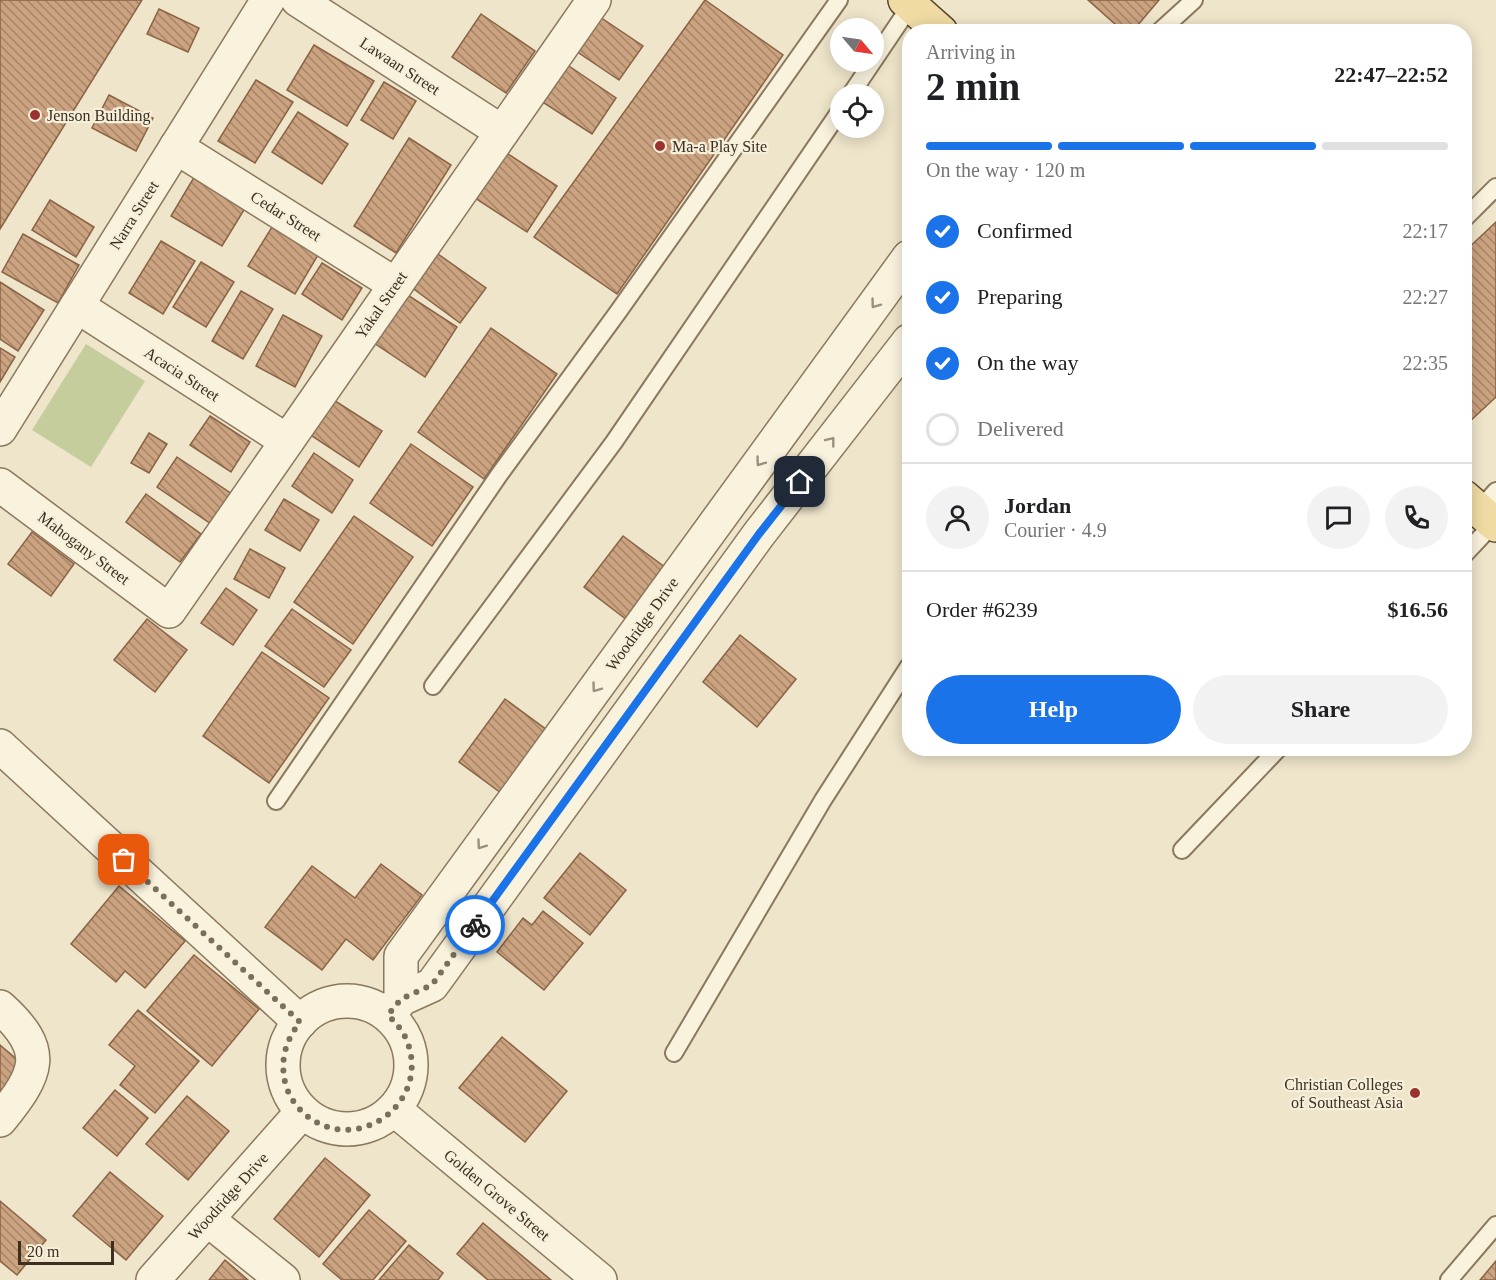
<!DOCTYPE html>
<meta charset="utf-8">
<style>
:root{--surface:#fff;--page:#f2f2f2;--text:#202124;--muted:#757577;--line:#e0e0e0;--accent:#1a73e8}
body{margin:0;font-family:"Times New Roman",serif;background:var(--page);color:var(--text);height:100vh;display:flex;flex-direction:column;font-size:22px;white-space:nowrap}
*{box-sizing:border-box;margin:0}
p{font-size:20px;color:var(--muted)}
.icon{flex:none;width:33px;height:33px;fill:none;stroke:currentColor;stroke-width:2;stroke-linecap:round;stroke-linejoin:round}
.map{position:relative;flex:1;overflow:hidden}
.sheet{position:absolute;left:902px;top:24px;width:570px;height:732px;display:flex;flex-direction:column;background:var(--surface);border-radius:24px;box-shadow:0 3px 15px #0003}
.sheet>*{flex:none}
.needle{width:39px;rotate:119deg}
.tools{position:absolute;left:830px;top:18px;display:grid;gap:12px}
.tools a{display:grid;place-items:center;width:54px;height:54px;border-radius:50%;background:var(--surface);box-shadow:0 3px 15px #0003;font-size:30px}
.scale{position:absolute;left:18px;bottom:15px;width:96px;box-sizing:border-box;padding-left:6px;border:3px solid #3c2f21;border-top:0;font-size:16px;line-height:21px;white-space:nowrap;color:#3c2f21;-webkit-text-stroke:4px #f6efd9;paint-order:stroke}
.pin{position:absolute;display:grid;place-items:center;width:51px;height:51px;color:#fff;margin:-26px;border-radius:12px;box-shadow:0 3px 9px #0006}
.courier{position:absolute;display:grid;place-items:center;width:60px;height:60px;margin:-30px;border:4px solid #1a73e8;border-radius:50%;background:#fff;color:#222;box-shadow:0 2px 8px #0007}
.headline em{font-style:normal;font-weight:600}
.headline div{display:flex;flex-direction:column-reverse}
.headline{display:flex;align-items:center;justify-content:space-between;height:102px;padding:0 24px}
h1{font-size:39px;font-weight:600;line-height:45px}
.bar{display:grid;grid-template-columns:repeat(4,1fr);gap:9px 6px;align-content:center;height:72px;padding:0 24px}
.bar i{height:8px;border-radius:4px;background:var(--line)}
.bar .current{background:var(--accent)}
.bar p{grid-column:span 4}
.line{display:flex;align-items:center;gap:15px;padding:0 24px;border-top:2px solid var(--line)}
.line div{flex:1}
.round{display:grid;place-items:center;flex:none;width:63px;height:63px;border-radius:32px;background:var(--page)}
ol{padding:0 24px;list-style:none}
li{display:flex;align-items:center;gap:18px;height:66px}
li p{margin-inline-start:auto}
li .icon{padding:6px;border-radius:50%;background:var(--accent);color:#fff;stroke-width:4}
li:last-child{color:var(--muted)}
li i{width:33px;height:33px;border:3px solid var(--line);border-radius:50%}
.cta{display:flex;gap:12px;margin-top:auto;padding:12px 24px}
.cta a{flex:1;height:69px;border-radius:36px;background:var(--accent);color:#fff;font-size:24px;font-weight:600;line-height:69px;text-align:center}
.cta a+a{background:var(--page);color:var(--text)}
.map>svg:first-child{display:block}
.grass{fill:#c5cd9d}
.building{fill:url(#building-back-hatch);stroke:#8a6344;stroke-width:1.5}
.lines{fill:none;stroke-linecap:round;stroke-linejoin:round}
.lane-casing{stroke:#8b785e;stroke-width:20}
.street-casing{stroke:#8b785e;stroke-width:36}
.primary-casing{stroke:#594632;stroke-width:36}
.lane{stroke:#f9f2dd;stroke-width:16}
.street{stroke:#f9f2dd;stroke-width:33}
.primary{stroke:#efdba3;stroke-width:33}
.oneway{stroke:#9a907f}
.done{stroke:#7a6f5c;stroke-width:6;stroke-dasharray:0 10.8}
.route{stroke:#1a73e8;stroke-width:8}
.poi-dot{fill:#99332f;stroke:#f6efd9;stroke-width:2}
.labels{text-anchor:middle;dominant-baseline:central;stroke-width:4.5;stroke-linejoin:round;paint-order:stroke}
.street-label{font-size:16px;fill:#3c2f21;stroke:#f6efd9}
.poi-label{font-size:16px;fill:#3c2f21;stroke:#f6efd9;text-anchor:start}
</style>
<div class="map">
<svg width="1496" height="1280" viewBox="0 0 1496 1280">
<defs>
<pattern id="building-back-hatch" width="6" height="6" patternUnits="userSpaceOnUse" patternTransform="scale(1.5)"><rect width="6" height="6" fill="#cba380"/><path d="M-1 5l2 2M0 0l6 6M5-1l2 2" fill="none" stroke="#a68568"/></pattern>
</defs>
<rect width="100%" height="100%" fill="#eee5ca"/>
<polygon class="grass" points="86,344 145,381 91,467 32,430"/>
<g class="building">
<polygon points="0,0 142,0 0,229"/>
<polygon points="705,0 783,55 617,294 534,237"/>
<polygon points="1088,0 1159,0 1132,32 1124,32"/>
<polygon points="159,9 199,28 188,52 147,34"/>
<polygon points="481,14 535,51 506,93 452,57"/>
<polygon points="600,17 643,46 619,80 576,51"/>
<polygon points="314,45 374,81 347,126 287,90"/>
<polygon points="566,64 616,98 592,134 541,101"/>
<polygon points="256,80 293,102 255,163 218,141"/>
<polygon points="384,82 416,101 393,139 361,120"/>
<polygon points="109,95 153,118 136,151 92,128"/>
<polygon points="298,112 348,144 322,184 272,152"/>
<polygon points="409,138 451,165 396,253 354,226"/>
<polygon points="505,152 557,186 527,232 475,198"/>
<polygon points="196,174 247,205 222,246 171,216"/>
<polygon points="50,200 94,227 76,257 32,230"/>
<polygon points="1496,222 1496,397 1468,423 1464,419 1464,252"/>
<polygon points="272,227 318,255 295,294 248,266"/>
<polygon points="23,234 79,265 58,303 2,272"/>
<polygon points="161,241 195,261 163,314 129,293"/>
<polygon points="428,247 486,288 460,323 403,281"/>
<polygon points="201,262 234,282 206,327 173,307"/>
<polygon points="322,263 362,288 342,320 302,294"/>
<polygon points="0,282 44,310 18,351 0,339"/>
<polygon points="241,291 273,309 243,359 212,341"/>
<polygon points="406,294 457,327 425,377 374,343"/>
<polygon points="283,315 322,336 295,387 256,366"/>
<polygon points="491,328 557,374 484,479 418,432"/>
<polygon points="0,348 15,357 0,382"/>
<polygon points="329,397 382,431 359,467 306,432"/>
<polygon points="210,416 250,442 231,472 190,445"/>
<polygon points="149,433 167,444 149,473 131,463"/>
<polygon points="411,444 473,487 432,546 370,503"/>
<polygon points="314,453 353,480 332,513 292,486"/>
<polygon points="177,457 232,494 211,524 157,487"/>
<polygon points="146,494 201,534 180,562 126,522"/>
<polygon points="284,499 319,520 300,551 265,530"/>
<polygon points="354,516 413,557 353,644 294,602"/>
<polygon points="32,532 74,564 51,596 8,564"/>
<polygon points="623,536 666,568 627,620 584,587"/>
<polygon points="250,549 285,568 269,598 234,579"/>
<polygon points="226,588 257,610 233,645 201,623"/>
<polygon points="292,609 351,650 324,687 265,646"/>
<polygon points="147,619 187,650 155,692 114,660"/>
<polygon points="740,635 796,679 757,727 703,682"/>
<polygon points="262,652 329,698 269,783 203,736"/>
<polygon points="505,699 547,730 501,793 459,762"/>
<polygon points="580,853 626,890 590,935 544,898"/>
<polygon points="381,864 422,895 373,960 346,939 322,970 265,927 312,866 355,898"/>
<polygon points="119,886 185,941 145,988 125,971 116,982 71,944"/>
<polygon points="543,911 583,943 544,990 497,952 523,918 532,925"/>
<polygon points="194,955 259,1009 212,1066 147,1011"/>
<polygon points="138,1010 199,1061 155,1113 120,1085 135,1066 109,1045"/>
<polygon points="502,1037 567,1091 525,1142 459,1088"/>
<polygon points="0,1045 26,1067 0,1097"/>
<polygon points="115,1090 148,1118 117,1156 83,1128"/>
<polygon points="187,1096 229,1131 188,1180 146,1144"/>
<polygon points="325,1158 370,1195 319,1257 274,1219"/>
<polygon points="110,1172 163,1216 126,1260 73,1216"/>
<polygon points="0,1201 46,1240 17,1275 0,1261"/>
<polygon points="369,1210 406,1241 373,1280 342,1280 323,1264"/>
<polygon points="483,1223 551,1280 488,1280 457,1254"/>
<polygon points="409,1245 443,1273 438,1280 379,1280"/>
<polygon points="225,1260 248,1280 209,1280"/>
<polygon points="1496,1261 1496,1280 1480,1280"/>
</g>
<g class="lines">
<g class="lane-casing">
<g id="lane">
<polyline points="1159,32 1194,0"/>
<polyline points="851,94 911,5"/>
<polyline points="1464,219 1496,187"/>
<polyline points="1479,510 1496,491"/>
<polyline points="1464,555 1494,523"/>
<polyline points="433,686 614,442 840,111"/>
<polyline points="276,801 499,475 618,312 839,0"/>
<polyline points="1182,850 1279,748"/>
<polyline points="674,1053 823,800 909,666"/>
<polyline points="1449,1280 1496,1225"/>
</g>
</g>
<g class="street-casing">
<g id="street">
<polyline points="298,0 502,132"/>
<polyline points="176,147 396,285"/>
<polyline points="77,306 287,441"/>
<polyline points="0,429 268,0"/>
<polyline points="0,485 169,611 594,0"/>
<polyline points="0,746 300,1022"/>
<polyline points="401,999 401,956 909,257"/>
<circle cx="347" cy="1065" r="64"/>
<path d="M0,1007C49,1051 38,1073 0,1120"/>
<polyline points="389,1015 401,999 432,985 759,534 909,341"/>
<polyline points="395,1110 600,1280"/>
<polyline points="207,1219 283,1280"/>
<polyline points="153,1280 302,1112"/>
</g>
</g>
<g class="primary-casing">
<g id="primary">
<polyline points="905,0 941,32"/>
<polyline points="1464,497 1496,525"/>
</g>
</g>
<use href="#lane" class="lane"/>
<use href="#street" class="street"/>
<use href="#primary" class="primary"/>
</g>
<defs><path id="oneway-chevron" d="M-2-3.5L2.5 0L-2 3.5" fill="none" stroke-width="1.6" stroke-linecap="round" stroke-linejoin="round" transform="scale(1.5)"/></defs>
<g class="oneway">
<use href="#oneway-chevron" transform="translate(875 304) rotate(126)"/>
<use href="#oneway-chevron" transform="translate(831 441) rotate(-52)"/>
<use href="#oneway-chevron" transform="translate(760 462) rotate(126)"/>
<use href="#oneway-chevron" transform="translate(596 688) rotate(126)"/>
<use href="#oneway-chevron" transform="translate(481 845) rotate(126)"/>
</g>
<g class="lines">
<path class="done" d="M124,860L300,1022C286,1040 280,1059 285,1082C288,1095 296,1107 307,1116C359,1156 431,1102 407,1041C403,1031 396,1023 388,1015L401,999L432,985L475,925"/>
<polyline class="route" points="475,925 759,534 800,482"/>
</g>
<g class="poi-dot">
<circle cx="35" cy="115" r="6"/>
<circle cx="660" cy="146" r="6"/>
<circle cx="1415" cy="1093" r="6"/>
</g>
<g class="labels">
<g class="street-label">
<text transform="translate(400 66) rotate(33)">Lawaan Street</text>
<text transform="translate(134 215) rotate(-58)">Narra Street</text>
<text transform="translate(286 216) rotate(32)">Cedar Street</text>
<text transform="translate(381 305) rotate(-55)">Yakal Street</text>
<text transform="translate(182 374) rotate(33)">Acacia Street</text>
<text transform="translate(84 548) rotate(37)">Mahogany Street</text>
<text transform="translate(642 624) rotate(-54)">Woodridge Drive</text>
<text transform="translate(497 1195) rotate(40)">Golden Grove Street</text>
<text transform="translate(228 1196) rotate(-48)">Woodridge Drive</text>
</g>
<g class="poi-label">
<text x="47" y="115">Jenson Building</text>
<text x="672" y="146">Ma-a Play Site</text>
<text x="1403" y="1084" text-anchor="end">Christian Colleges<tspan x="1403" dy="18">of Southeast Asia</tspan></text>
</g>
</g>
</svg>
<div class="tools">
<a><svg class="needle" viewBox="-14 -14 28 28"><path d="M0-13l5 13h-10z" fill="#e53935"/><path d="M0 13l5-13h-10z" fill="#757577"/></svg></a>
<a><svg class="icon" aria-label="locate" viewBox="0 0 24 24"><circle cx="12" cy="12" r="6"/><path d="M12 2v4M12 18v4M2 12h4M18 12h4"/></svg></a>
</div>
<div class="scale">20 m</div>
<div class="pin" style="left:124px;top:860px;background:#ea580c"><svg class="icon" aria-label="bag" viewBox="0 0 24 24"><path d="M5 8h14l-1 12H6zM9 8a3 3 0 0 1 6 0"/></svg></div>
<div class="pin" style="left:800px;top:482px;background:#1f2937"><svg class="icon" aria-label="home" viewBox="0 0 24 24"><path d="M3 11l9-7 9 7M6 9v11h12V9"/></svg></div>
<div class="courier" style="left:475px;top:925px"><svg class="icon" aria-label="bike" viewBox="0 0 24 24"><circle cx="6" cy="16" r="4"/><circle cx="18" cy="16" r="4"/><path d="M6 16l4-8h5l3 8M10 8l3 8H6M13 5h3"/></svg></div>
<section class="sheet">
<div class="headline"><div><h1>2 min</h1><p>Arriving in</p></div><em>22:47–22:52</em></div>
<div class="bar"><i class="current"></i><i class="current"></i><i class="current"></i><i></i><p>On the way · 120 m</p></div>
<ol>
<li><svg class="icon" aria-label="check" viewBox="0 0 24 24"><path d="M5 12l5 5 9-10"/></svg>Confirmed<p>22:17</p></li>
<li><svg class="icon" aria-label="check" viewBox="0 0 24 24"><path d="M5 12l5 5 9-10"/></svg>Preparing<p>22:27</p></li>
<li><svg class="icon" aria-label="check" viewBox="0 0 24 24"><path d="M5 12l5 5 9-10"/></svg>On the way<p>22:35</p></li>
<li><i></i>Delivered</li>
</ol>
<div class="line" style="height:108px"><a class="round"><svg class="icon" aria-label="person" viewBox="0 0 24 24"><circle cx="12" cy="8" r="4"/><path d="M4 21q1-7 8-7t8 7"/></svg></a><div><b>Jordan</b><p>Courier · 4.9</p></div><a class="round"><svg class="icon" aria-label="chat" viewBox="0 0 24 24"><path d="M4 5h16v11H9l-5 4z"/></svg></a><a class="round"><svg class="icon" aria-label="phone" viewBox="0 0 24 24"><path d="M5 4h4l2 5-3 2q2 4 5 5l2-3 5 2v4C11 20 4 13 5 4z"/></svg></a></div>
<div class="line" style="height:78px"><div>Order #6239</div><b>$16.56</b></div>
<div class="cta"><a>Help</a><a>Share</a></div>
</section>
</div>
